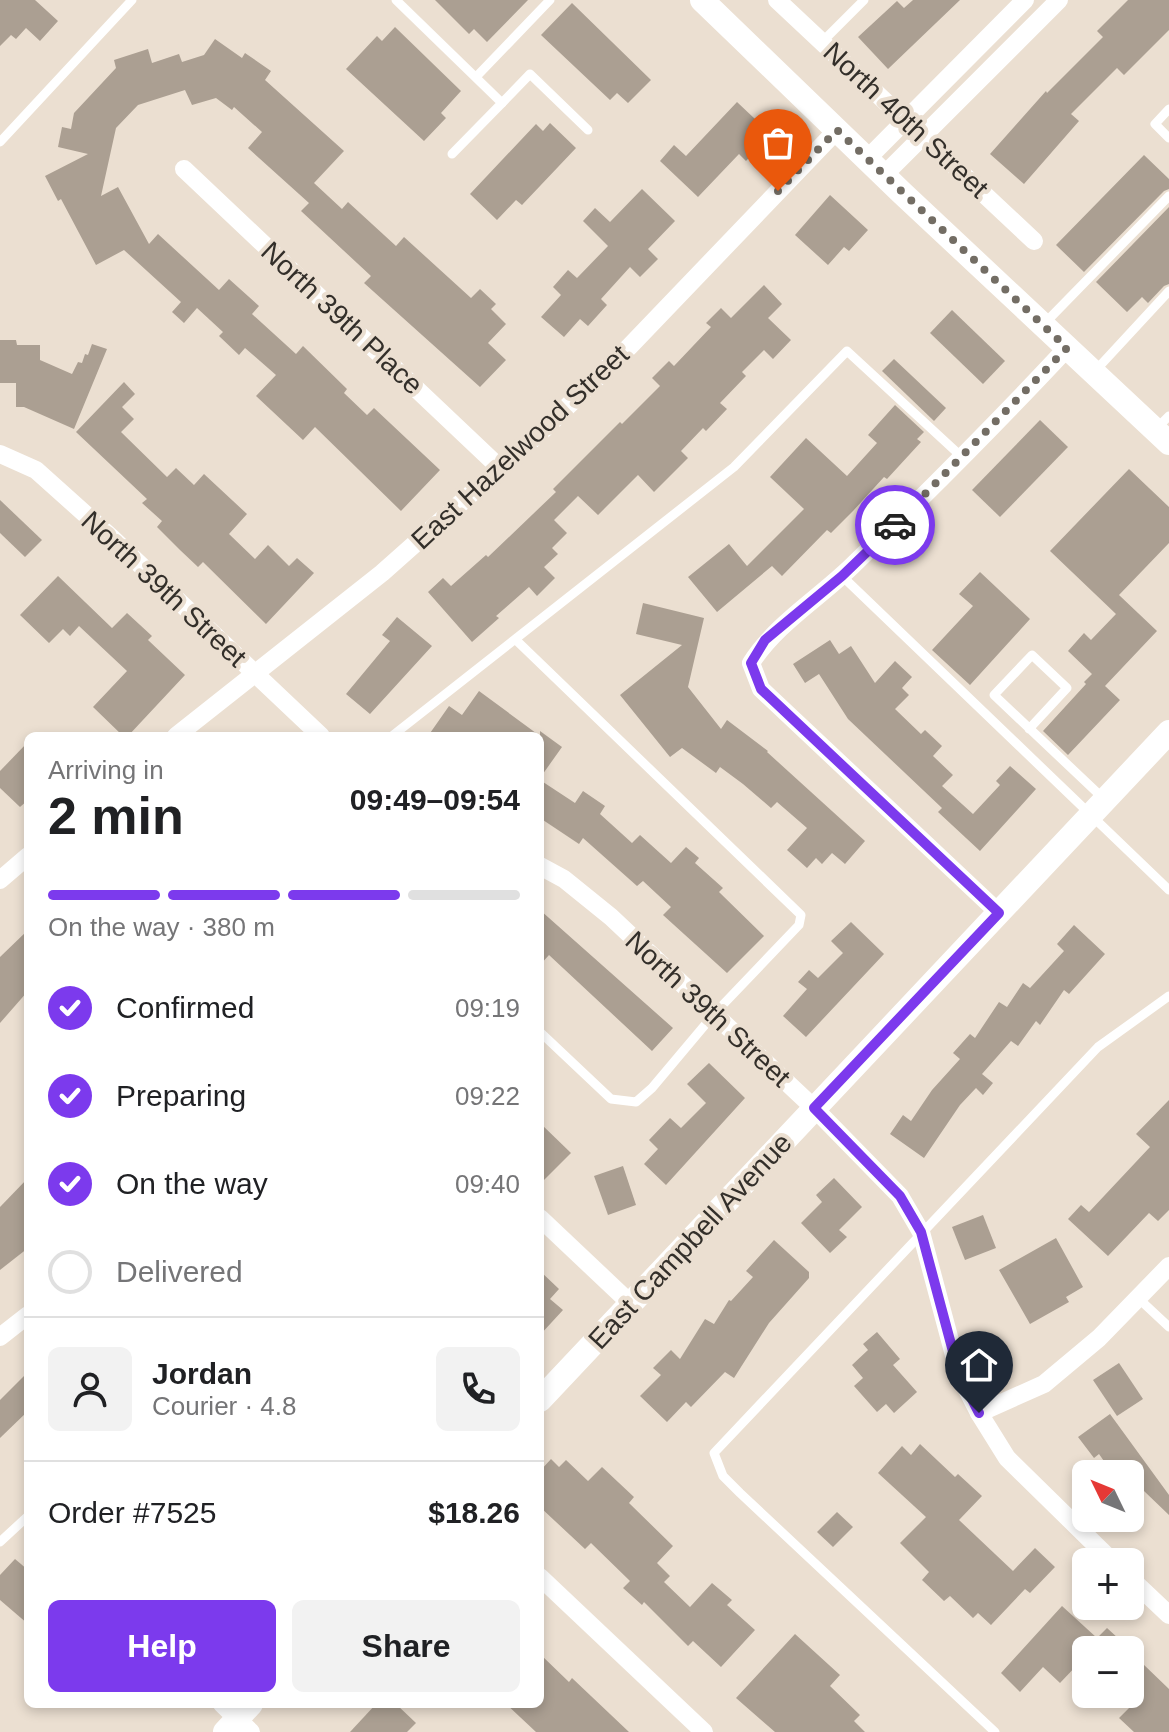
<!DOCTYPE html>
<meta charset="utf-8">
<style>
:root{--surface:#fff;--page:#f2f2f2;--text:#202124;--muted:#757577;--line:#e0e0e0;--accent:#7c3aed}
body{margin:0;font-family:Arial,sans-serif;background:var(--page);color:var(--text);height:100vh;display:flex;flex-direction:column;font-size:30px;white-space:nowrap}
*{box-sizing:border-box;margin:0}
p{font-size:26px;color:var(--muted)}
.icon{flex:none;width:44px;height:44px;fill:none;stroke:currentColor;stroke-width:2;stroke-linecap:round;stroke-linejoin:round}
.map{position:relative;flex:1;overflow:hidden}
.drawer{position:absolute;left:24px;top:732px;width:520px;height:976px;display:flex;flex-direction:column;background:var(--surface);border-radius:12px;box-shadow:0 4px 12px #0003}
.drawer>*{flex:none}
.needle{width:52px;rotate:313deg}
.controls{position:absolute;left:1072px;top:1460px;display:grid;gap:16px}
.controls a{display:grid;place-items:center;width:72px;height:72px;border-radius:12px;background:var(--surface);box-shadow:0 4px 12px #0003;font-size:40px}
.pin{position:absolute;display:grid;place-items:center;width:68px;height:68px;color:#fff;margin:-82px -34px;border-radius:50% 50% 50% 0;rotate:-45deg;box-shadow:0 0 8px #0007}
.pin .icon{rotate:45deg}
.courier{position:absolute;display:grid;place-items:center;width:80px;height:80px;margin:-40px;border:6px solid #7c3aed;border-radius:50%;background:#fff;color:#222;box-shadow:0 2px 10px #0007}
.overview em{font-style:normal;font-weight:700}
.overview div{display:flex;flex-direction:column-reverse}
.overview{display:flex;align-items:center;justify-content:space-between;height:136px;padding:0 24px}
h1{font-size:52px;font-weight:700;line-height:60px}
.bar{display:grid;grid-template-columns:repeat(4,1fr);gap:12px 8px;align-content:center;height:96px;padding:0 24px}
.bar i{height:10px;border-radius:6px;background:var(--line)}
.bar .on{background:var(--accent)}
.bar p{grid-column:span 4}
.line{display:flex;align-items:center;gap:20px;padding:0 24px;border-top:2px solid var(--line)}
.line div{flex:1}
.round{display:grid;place-items:center;flex:none;width:84px;height:84px;border-radius:12px;background:var(--page)}
ol{padding:0 24px;list-style:none}
li{display:flex;align-items:center;gap:24px;height:88px}
li p{margin-inline-start:auto}
li .icon{padding:8px;border-radius:50%;background:var(--accent);color:#fff;stroke-width:4}
li:last-child{color:var(--muted)}
li i{width:44px;height:44px;border:4px solid var(--line);border-radius:50%}
.primary-button{display:flex;gap:16px;margin-top:auto;padding:16px 24px}
.primary-button a{flex:1;height:92px;border-radius:12px;background:var(--accent);color:#fff;font-size:32px;font-weight:700;line-height:92px;text-align:center}
.primary-button a+a{background:var(--page);color:var(--text)}
.map>svg:first-child{display:block}
.building{fill:#ab9f92}
.lines{fill:none;stroke-linecap:round;stroke-linejoin:round}
.lane{stroke:#fff;stroke-width:9}
.street{stroke:#fff;stroke-width:18}
.secondary{stroke:#fff;stroke-width:24}
.done{stroke:#736d64;stroke-width:8;stroke-dasharray:0 14.4}
.route{stroke:#7c3aed;stroke-width:10}
.labels{text-anchor:middle;dominant-baseline:central;stroke-width:8;stroke-linejoin:round;paint-order:stroke}
.street-label{font-size:28px;fill:#332f2a;stroke:#ebdfd1}
</style>
<div class="map">
<svg width="1169" height="1732" viewBox="0 0 1169 1732">
<rect width="100%" height="100%" fill="#ebdfd1"/>
<g class="building">
<polygon points="0,0 35,0 58,21 40,41 26,28 16,39 11,35 0,46"/>
<polygon points="435,0 528,0 487,42 474,29 469,34"/>
<polygon points="913,0 960,0 888,69 858,37 897,1 904,8"/>
<polygon points="1128,0 1169,0 1169,30 1124,75 1117,68 1071,114 1079,121 1024,184 990,154 1046,91 1047,93 1103,37 1097,31"/>
<polygon points="572,3 651,80 628,103 617,93 610,100 541,35"/>
<polygon points="395,27 461,91 441,113 446,118 424,141 346,69 377,36 382,41"/>
<polygon points="215,39 242,58 245,53 271,71 265,80 344,151 314,183 342,209 348,202 396,246 404,237 471,298 480,289 496,304 491,309 506,324 488,343 506,360 480,387 364,283 371,276 301,211 309,203 248,148 262,132 234,107 232,110 216,98 192,105 185,90 138,105 116,128 101,196 118,187 149,244 158,234 219,290 229,279 259,306 252,314 296,354 303,346 347,389 344,393 367,415 374,408 440,470 401,511 315,427 303,440 256,396 276,375 245,348 239,355 219,336 223,332 197,308 184,323 172,312 181,302 124,250 96,265 61,199 58,201 45,176 88,154 58,147 62,127 71,129 74,113 116,68 114,60 148,49 152,63 179,54 182,62 204,55"/>
<polygon points="737,102 771,134 746,161 739,154 698,197 660,161 674,145 686,156"/>
<polygon points="550,123 576,148 522,205 516,200 497,220 470,194 536,124 543,131"/>
<polygon points="1144,155 1169,179 1169,189 1164,191 1084,272 1056,245"/>
<polygon points="642,189 675,221 648,249 658,259 640,277 630,267 601,299 607,305 588,326 580,319 564,337 541,317 561,295 553,287 568,270 577,278 608,246 583,221 595,208 610,222"/>
<polygon points="830,195 868,230 849,251 844,247 828,265 795,235"/>
<polygon points="1169,207 1169,284 1164,286 1148,303 1142,297 1127,312 1096,282"/>
<polygon points="764,285 782,304 768,318 791,340 773,359 764,350 742,372 746,376 720,403 727,409 706,431 703,428 681,451 688,458 654,492 638,475 598,515 578,496 554,520 567,533 552,548 558,554 544,567 555,578 537,596 529,587 496,616 499,618 472,642 428,592 443,578 451,586 486,555 488,557 556,492 553,489 620,422 622,424 660,386 652,378 669,361 674,366 711,327 706,323 721,308 731,318"/>
<polygon points="952,310 1005,361 983,384 930,333"/>
<polygon points="0,340 16,340 17,345 40,345 40,360 72,374 78,362 82,363 85,354 88,355 92,344 107,349 74,429 24,407 16,407 16,383 0,383"/>
<polygon points="894,359 946,408 934,421 882,371"/>
<polygon points="124,382 135,394 122,407 134,419 121,432 167,477 176,468 194,485 204,474 247,514 229,534 255,559 268,545 289,566 297,558 314,573 266,624 203,562 198,567 180,550 157,527 162,521 142,503 147,499 76,432"/>
<polygon points="895,405 924,432 917,439 921,442 887,479 884,477 853,511 831,533 827,530 782,576 772,566 717,612 688,577 729,544 747,566 804,509 770,477 806,438 847,476 877,443 868,435"/>
<polygon points="1040,420 1068,447 1000,517 972,490"/>
<polygon points="1129,469 1169,507 1169,543 1119,595 1157,631 1105,686 1120,700 1068,755 1043,731 1086,684 1084,682 1092,674 1068,651 1084,633 1091,640 1116,614 1050,551"/>
<polygon points="0,500 42,540 25,557 0,533"/>
<polygon points="980,572 1030,619 970,685 932,650 973,606 959,594"/>
<polygon points="58,576 112,628 127,613 152,636 148,640 185,675 128,736 123,736 93,707 127,671 79,626 70,636 63,629 49,643 20,615"/>
<polygon points="643,603 704,618 688,687 721,729 727,720 768,751 767,752 865,841 845,864 832,853 822,864 816,858 807,868 787,850 807,828 777,802 771,808 743,784 720,767 716,773 682,748 670,757 620,695 682,645 636,634"/>
<polygon points="397,617 432,646 370,714 346,694 390,641 382,635"/>
<polygon points="830,640 839,654 851,646 875,683 895,661 912,677 902,688 909,695 895,709 921,734 925,730 942,746 933,756 953,775 942,786 973,814 1000,785 996,781 1010,766 1036,789 980,851 938,812 942,808 848,719 819,674 805,683 793,664"/>
<polygon points="479,691 540,736 540,731 562,747 540,778 540,736 428,736 449,706 462,715"/>
<polygon points="28,742 28,800 20,807 0,788 0,771"/>
<polygon points="540,780 575,803 583,791 605,806 600,814 632,843 640,835 671,863 686,847 699,858 695,863 723,888 719,892 764,936 727,973 663,915 671,907 643,881 637,886 583,838 579,844 540,818"/>
<polygon points="540,910 673,1028 652,1051 549,955 540,965"/>
<polygon points="851,922 884,954 806,1037 783,1016 807,989 798,982 809,970 818,978 843,953 831,941"/>
<polygon points="1074,925 1105,954 1069,994 1064,990 1040,1025 1036,1021 1018,1046 1011,1041 982,1074 993,1083 983,1095 976,1088 960,1105 924,1158 890,1134 903,1115 911,1121 932,1090 960,1059 953,1053 970,1034 975,1038 999,1002 1007,1007 1023,983 1030,988 1064,951 1057,944"/>
<polygon points="28,930 28,991 0,1023 0,957"/>
<polygon points="709,1063 745,1098 666,1185 644,1164 658,1149 649,1140 670,1118 681,1128 706,1103 687,1084"/>
<polygon points="1169,1100 1169,1210 1158,1221 1149,1213 1108,1256 1068,1219 1081,1205 1089,1212 1150,1147 1136,1134"/>
<polygon points="540,1123 571,1153 540,1184"/>
<polygon points="623,1166 636,1205 608,1215 594,1176"/>
<polygon points="28,1178 28,1248 0,1270 0,1207"/>
<polygon points="834,1178 862,1207 839,1230 847,1237 830,1253 801,1223 822,1202 816,1195"/>
<polygon points="983,1215 996,1248 965,1260 952,1227"/>
<polygon points="1056,1238 1083,1287 1066,1297 1069,1302 1030,1324 999,1270"/>
<polygon points="774,1240 809,1272 809,1278 769,1323 734,1378 725,1372 691,1407 686,1402 667,1422 640,1396 661,1375 653,1368 671,1350 680,1359 705,1319 714,1324 729,1300 731,1301 753,1277 746,1271"/>
<polygon points="540,1271 559,1289 550,1299 563,1310 540,1335"/>
<polygon points="877,1332 900,1359 893,1365 917,1392 894,1413 886,1404 877,1412 854,1386 863,1378 852,1365 868,1350 863,1344"/>
<polygon points="1119,1363 1143,1399 1117,1416 1093,1380"/>
<polygon points="28,1372 28,1411 0,1438 0,1400"/>
<polygon points="1110,1414 1169,1495 1169,1515 1144,1491 1132,1474 1113,1474 1099,1454 1094,1458 1078,1437"/>
<polygon points="920,1444 955,1477 958,1474 982,1496 959,1520 1013,1571 1035,1548 1055,1567 1030,1593 1025,1589 991,1625 978,1613 973,1618 950,1596 944,1601 922,1580 929,1572 900,1543 926,1517 878,1473 902,1446 911,1455"/>
<polygon points="551,1459 559,1467 566,1460 588,1481 602,1467 634,1497 629,1503 673,1546 657,1563 670,1576 664,1582 690,1607 712,1583 732,1600 727,1605 755,1630 721,1667 693,1641 688,1646 644,1602 642,1605 623,1588 630,1581 591,1543 585,1549 540,1507 540,1471"/>
<polygon points="837,1512 853,1527 833,1547 817,1532"/>
<polygon points="15,1559 28,1570 28,1624 0,1600 0,1575"/>
<polygon points="1062,1606 1097,1638 1107,1628 1131,1650 1086,1650 1086,1669 1079,1663 1060,1683 1043,1667 1020,1692 1001,1673"/>
<polygon points="795,1634 840,1675 830,1686 860,1715 854,1721 865,1732 775,1732 736,1698"/>
<polygon points="540,1654 569,1682 572,1678 629,1732 536,1732 506,1704 540,1704"/>
<polygon points="1143,1664 1169,1689 1169,1732 1134,1732 1119,1718 1130,1707 1116,1694 1130,1694 1130,1677"/>
<polygon points="376,1704 396,1704 416,1723 407,1732 350,1732"/>
</g>
<g class="lines">
<g class="lane">
<polyline points="396,0 502,103 452,154"/>
<polyline points="822,42 864,0"/>
<polyline points="476,77 550,0"/>
<polyline points="502,103 530,74 588,130"/>
<polyline points="1169,109 1155,124 1169,138"/>
<polyline points="0,142 132,0"/>
<polyline points="1045,323 1169,196"/>
<polyline points="1096,370 1169,291"/>
<polyline points="1155,430 1169,416"/>
<polyline points="842,576 1169,890"/>
<polyline points="517,641 801,915 799,925 715,1013 652,1088 636,1102 611,1099 540,1032"/>
<polyline points="1029,729 1067,688 1032,655 994,695 1105,800"/>
<polyline points="392,736 734,467 847,351 963,458"/>
<polyline points="1138,1298 1169,1327"/>
<polyline points="0,1542 28,1516"/>
<polyline points="995,1732 740,1493 723,1476 714,1453 1098,1047 1169,996"/>
</g>
<g class="street">
<polyline points="777,0 1034,241"/>
<polyline points="867,159 1025,0"/>
<polyline points="184,169 500,468"/>
<polyline points="884,175 1059,0"/>
<polyline points="0,454 36,470 113,539 321,736"/>
<polyline points="176,736 382,573 543,430 630,346 837,130"/>
<polyline points="540,866 564,879 611,917 814,1108 900,1196 921,1232 959,1374 979,1413 1007,1458 1113,1562"/>
<polyline points="0,880 28,856"/>
<path d="M999,913L761,689L751,663C776,624 818,599 852,566C925,495 997,423 1067,348"/>
<polyline points="540,1218 631,1304"/>
<polyline points="0,1337 28,1315"/>
<polyline points="979,1413 1044,1384 1099,1338 1169,1266"/>
<polyline points="540,1577 704,1732"/>
<polyline points="1130,1578 1169,1615"/>
<polyline points="222,1704 251,1732"/>
</g>
<g class="secondary">
<polyline points="702,0 902,193 1169,443"/>
<polyline points="540,1400 1169,732"/>
<polyline points="225,1732 251,1704"/>
</g>
</g>
<g class="lines">
<polyline class="done" points="778,191 837,130 1067,348 895,525"/>
<polyline class="route" points="895,525 842,576 765,640 751,663 761,689 999,913 814,1108 900,1196 921,1232 959,1374 979,1413"/>
</g>
<g class="labels">
<g class="street-label">
<text transform="translate(906 120) rotate(43)">North 40th Street</text>
<text transform="translate(342 318) rotate(43)">North 39th Place</text>
<text transform="translate(520 447) rotate(-43)">East Hazelwood Street</text>
<text transform="translate(164 589) rotate(43)">North 39th Street</text>
<text transform="translate(708 1009) rotate(43)">North 39th Street</text>
<text transform="translate(690 1241) rotate(-47)">East Campbell Avenue</text>
</g>
</g>
</svg>
<div class="controls">
<a><svg class="needle" viewBox="-14 -14 28 28"><path d="M0-13l5 13h-10z" fill="#e53935"/><path d="M0 13l5-13h-10z" fill="#757577"/></svg></a>
<a>+</a>
<a>−</a>
</div>
<div class="pin" style="left:778px;top:191px;background:#ea580c"><svg class="icon" aria-label="bag" viewBox="0 0 24 24"><path d="M5 8h14l-1 12H6zM9 8a3 3 0 0 1 6 0"/></svg></div>
<div class="pin" style="left:979px;top:1413px;background:#1f2937"><svg class="icon" aria-label="home" viewBox="0 0 24 24"><path d="M3 11l9-7 9 7M6 9v11h12V9"/></svg></div>
<div class="courier" style="left:895px;top:525px"><svg class="icon" aria-label="car" viewBox="0 0 24 24"><path d="M5 17H2v-5l4-1 3-4h7l3 4 3 1v5h-3M9 17h6M6 11h13"/><circle cx="7" cy="17" r="2"/><circle cx="17" cy="17" r="2"/></svg></div>
<section class="drawer">
<div class="overview"><div><h1>2 min</h1><p>Arriving in</p></div><em>09:49–09:54</em></div>
<div class="bar"><i class="on"></i><i class="on"></i><i class="on"></i><i></i><p>On the way · 380 m</p></div>
<ol>
<li><svg class="icon" aria-label="check" viewBox="0 0 24 24"><path d="M5 12l5 5 9-10"/></svg>Confirmed<p>09:19</p></li>
<li><svg class="icon" aria-label="check" viewBox="0 0 24 24"><path d="M5 12l5 5 9-10"/></svg>Preparing<p>09:22</p></li>
<li><svg class="icon" aria-label="check" viewBox="0 0 24 24"><path d="M5 12l5 5 9-10"/></svg>On the way<p>09:40</p></li>
<li><i></i>Delivered</li>
</ol>
<div class="line" style="height:144px"><a class="round"><svg class="icon" aria-label="person" viewBox="0 0 24 24"><circle cx="12" cy="8" r="4"/><path d="M4 21q1-7 8-7t8 7"/></svg></a><div><b>Jordan</b><p>Courier · 4.8</p></div><a class="round"><svg class="icon" aria-label="phone" viewBox="0 0 24 24"><path d="M5 4h4l2 5-3 2q2 4 5 5l2-3 5 2v4C11 20 4 13 5 4z"/></svg></a></div>
<div class="line" style="height:104px"><div>Order #7525</div><b>$18.26</b></div>
<div class="primary-button"><a>Help</a><a>Share</a></div>
</section>
</div>
